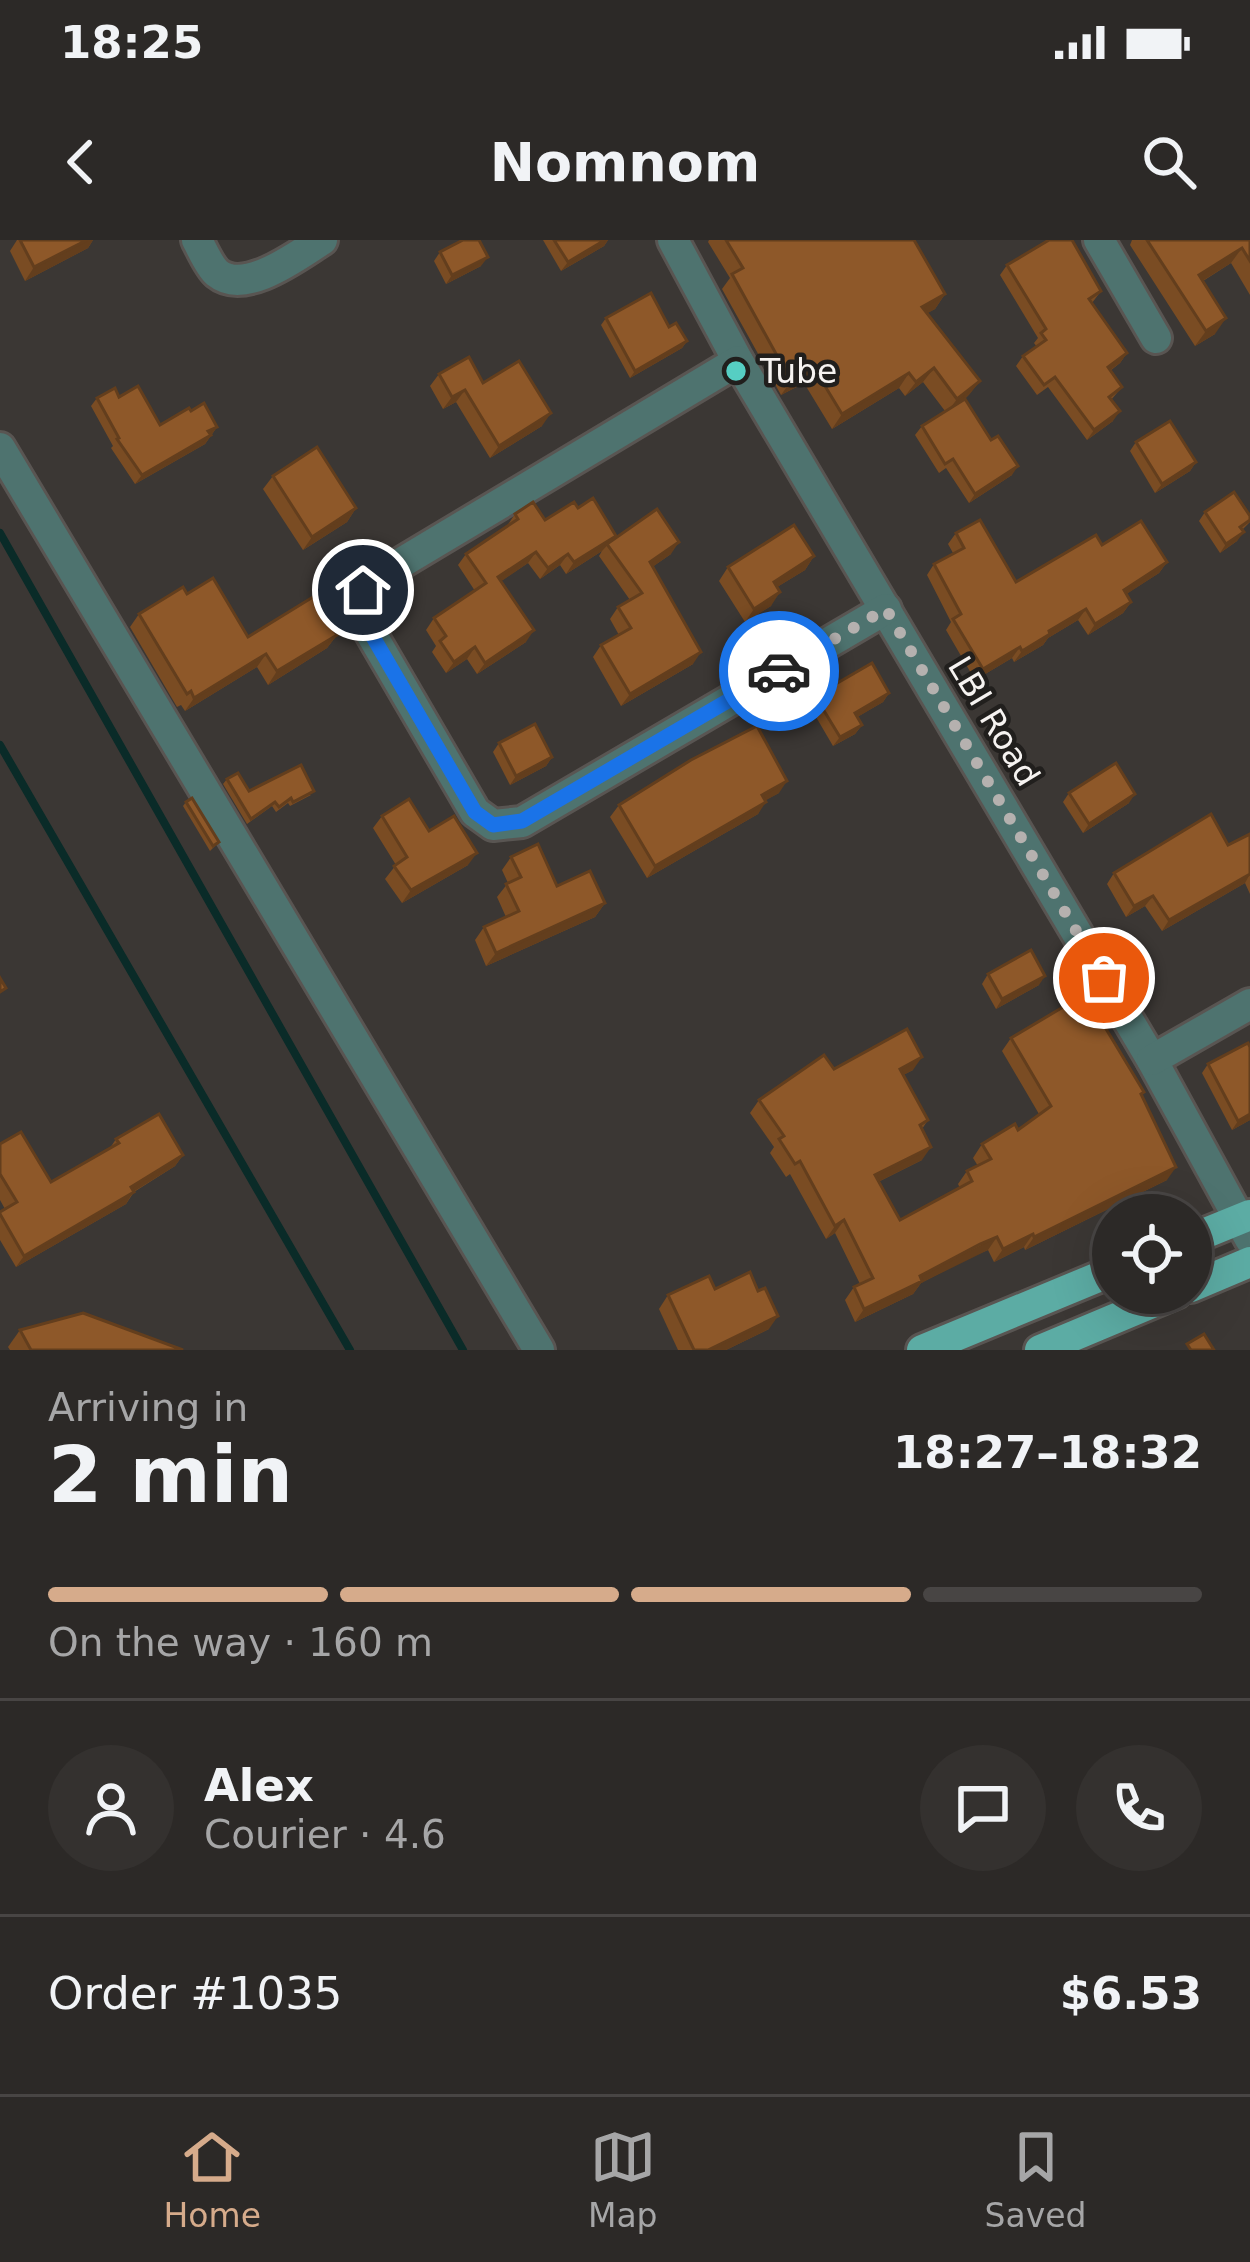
<!DOCTYPE html>
<meta charset="utf-8">
<style>
:root{--surface:#2c2927;--page:#34312f;--text:#f1f3f6;--muted:#a6a6a7;--line:#484544;--accent:#d6ab8b}
body{margin:0;font-family:"DejaVu Sans",sans-serif;background:var(--page);color:var(--text);height:100vh;display:flex;flex-direction:column;font-size:45px;white-space:nowrap}
*{box-sizing:border-box;margin:0}
p{font-size:39px;color:var(--muted)}
.icon{flex:none;width:66px;height:66px;fill:none;stroke:currentColor;stroke-width:2;stroke-linecap:round;stroke-linejoin:round}
.map{position:relative;height:1110px;overflow:hidden}
.details{display:flex;flex-direction:column;background:var(--surface);flex:1}
.details>*{flex:none}
.fabs{position:absolute;left:1092px;top:954px;display:grid;gap:24px}
.fabs a{display:grid;place-items:center;width:120px;height:120px;border-radius:50%;background:var(--surface);box-shadow:0 12px 48px #0002,0 0 0 3px var(--line);font-size:60px}
.pin{position:absolute;display:grid;place-items:center;width:102px;height:102px;color:#fff;margin:-51px;border:6px solid #fff;border-radius:50%;box-shadow:0 3px 12px #0007}
.courier{position:absolute;display:grid;place-items:center;width:120px;height:120px;margin:-60px;border:9px solid #1a73e8;border-radius:50%;background:#fff;color:#222;box-shadow:0 3px 15px #0007}
.overview em{font-style:normal;font-weight:700}
.overview div{display:flex;flex-direction:column-reverse}
.overview{display:flex;align-items:center;justify-content:space-between;height:204px;padding:0 48px}
h1{font-size:78px;font-weight:700;line-height:90px}
.bar{display:grid;grid-template-columns:repeat(4,1fr);gap:18px 12px;align-content:center;height:144px;padding:0 48px}
.bar i{height:15px;border-radius:9px;background:var(--line)}
.bar .selected{background:var(--accent)}
.bar p{grid-column:span 4}
.line{display:flex;align-items:center;gap:30px;padding:0 48px;border-top:3px solid var(--line)}
.line div{flex:1}
.round{display:grid;place-items:center;flex:none;width:126px;height:126px;border-radius:63px;background:var(--page)}
.status{display:flex;justify-content:space-between;align-items:center;height:84px;padding:0 60px;background:var(--surface);direction:ltr}
.status svg{height:33px;fill:currentColor}
header{display:flex;justify-content:space-between;align-items:center;height:156px;padding:0 48px;background:var(--surface);font-size:54px;font-weight:700}
.tabs{display:flex;justify-content:space-around;align-items:center;height:168px;border-top:3px solid var(--line);background:var(--surface);font-size:33px;color:var(--muted)}
.tabs a{display:grid;justify-items:center;gap:6px}
.tabs .selected{color:var(--accent)}
.map>svg:first-child{display:block}
.lines{fill:none;stroke-linecap:round;stroke-linejoin:round}
.stream{stroke:#0a2b28;stroke-width:8}
.minor-casing{stroke:#595552;stroke-width:36}
.major-casing{stroke:#595552;stroke-width:36}
.minor{stroke:#4e736f;stroke-width:30}
.major{stroke:#5caca4;stroke-width:30}
.wall{fill:#7a4c23}
.shaded-wall{fill:#633e1d}
.building{fill:#8e5829;stroke:#633e1d;stroke-width:3}
.done{stroke:#b5b1af;stroke-width:12;stroke-dasharray:0 21.6}
.route{stroke:#1a73e8;stroke-width:15}
.poi-dot{fill:#56cec3;stroke:#211f1d;stroke-width:4.5}
.labels{text-anchor:middle;dominant-baseline:central;stroke-width:9;stroke-linejoin:round;paint-order:stroke}
.poi-label{font-size:33px;fill:#f6f3f1;stroke:#211f1d;text-anchor:start}
.street-label{font-size:33px;fill:#f6f3f1;stroke:#211f1d}
</style>
<div class="status"><b>18:25</b><svg viewBox="0 0 49 12"><path d="M0 12V9h3v3zM5 12V6h3v6zM10 12V3h3v9zM15 12V0h3v12zM26 1h20v11H26zM47 4h2v5h-2z"/></svg></div>
<header><svg class="icon" aria-label="back" viewBox="0 0 24 24"><path d="M15 5l-7 7 7 7"/></svg>Nomnom<svg class="icon" aria-label="search" viewBox="0 0 24 24"><circle cx="10" cy="10" r="6"/><path d="M15 15l6 6"/></svg></header>
<div class="map">
<svg width="1250" height="1110" viewBox="0 0 1250 1110">
<rect width="100%" height="100%" fill="#3b3734"/>
<g class="lines">
<g class="stream">
<polyline points="0,293 463,1110"/>
<polyline points="0,505 350,1110"/>
</g>
<g class="minor-casing">
<g id="minor">
<path d="M197,0C202,9 209,26 217,33C245,56 298,15 322,0"/>
<polyline points="673,0 738,121 1152,820 1250,999"/>
<polyline points="1099,0 1156,98"/>
<polyline points="738,121 386,332 363,350 359,373 475,572 493,585 522,582 886,369"/>
<polyline points="0,208 539,1110"/>
<polyline points="1152,820 1250,764"/>
</g>
</g>
<g class="major-casing">
<g id="major">
<polyline points="1191,999 1250,975"/>
<polyline points="1191,1047 1250,1022"/>
<polyline points="922,1110 1113,1031"/>
<polyline points="1040,1110 1176,1053"/>
</g>
</g>
<use href="#minor" class="minor"/>
<use href="#major" class="major"/>
</g>
<g class="wall">
<polygon points="17,0 93,0 88,8 25,41 10,11"/>
<polygon points="543,0 608,0 604,6 561,31"/>
<polygon points="709,0 914,0 945,54 935,69 927,73 980,141 965,159 1012,235 969,263 946,228 939,233 915,195 922,186 945,171 923,142 905,156 899,148 832,189 804,143 781,155 722,49 730,38 708,2"/>
<polygon points="1132,0 1250,0 1250,55 1231,23 1203,41 1215,94 1195,106 1130,5"/>
<polygon points="440,12 481,26 446,44 434,21"/>
<polygon points="1007,25 1101,51 1092,63 1127,113 1120,123 1110,131 1122,147 1111,160 1113,181 1087,200 1048,147 1037,155 1016,126 1023,116 1037,107 1034,103 1038,98 1000,35"/>
<polygon points="606,78 669,87 687,101 682,108 630,138 601,85"/>
<polygon points="439,134 542,186 490,218 456,162 443,169 430,146"/>
<polygon points="119,157 160,185 191,171 217,187 205,204 135,244 111,208 113,206 91,166 97,158"/>
<polygon points="1136,202 1196,222 1190,231 1155,253 1130,211"/>
<polygon points="273,236 356,268 347,282 303,310 263,249"/>
<polygon points="578,268 616,296 671,314 652,327 693,424 621,466 593,417 601,405 619,395 610,379 618,367 630,360 599,316 602,311 566,334 560,325 540,339 528,323 501,341 526,402 477,434 467,419 446,433 432,412 436,406 426,390 434,378 475,351 458,325 466,314 507,286 515,274 545,280"/>
<polygon points="1205,272 1250,276 1250,282 1242,290 1237,301 1220,313 1199,281"/>
<polygon points="956,293 1016,342 1102,305 1167,322 1159,333 1126,354 1131,362 1123,373 1088,395 1078,380 1048,398 1043,405 1014,422 1012,418 975,440 946,390 951,382 927,335 934,324 953,313 948,304"/>
<polygon points="814,316 805,330 777,347 771,366 745,382 719,341 728,327"/>
<polygon points="187,354 248,397 337,395 327,408 268,445 257,427 185,471 181,465 177,467 130,387 139,374"/>
<polygon points="889,453 883,462 857,477 862,485 855,494 833,506 809,465 815,456"/>
<polygon points="499,503 552,517 546,526 510,545 493,512"/>
<polygon points="227,539 249,551 311,555 290,566 288,563 276,572 272,566 247,584 223,544"/>
<polygon points="779,553 765,560 758,574 647,638 610,577 619,565"/>
<polygon points="1069,553 1129,563 1083,593 1063,562"/>
<polygon points="186,562 219,602 210,611 183,566"/>
<polygon points="382,576 429,591 468,625 402,663 385,639 396,625 373,588"/>
<polygon points="1250,594 1250,654 1245,643 1162,691 1145,666 1126,677 1107,644 1114,633 1228,605"/>
<polygon points="511,617 557,646 605,663 595,677 486,726 475,700 484,687 506,677 497,657 508,643 502,630"/>
<polygon points="988,734 1039,745 996,769 982,744"/>
<polygon points="1011,798 1141,855 1167,940 1025,1010 1024,1007 994,1022 988,1010 971,1017 921,1043 913,1054 855,1082 845,1060 854,1047 860,1044 835,993 826,999 790,934 786,937 770,913 774,907 750,873 759,860 834,829 913,830 903,835 928,880 922,889 922,920 878,942 900,980 960,948 958,944 967,931 978,926 973,918 982,904 1018,890 1039,874 1002,811"/>
<polygon points="1250,807 1250,880 1232,890 1202,833 1208,824"/>
<polygon points="116,899 183,915 175,926 134,952 126,964 16,1027 0,1000 0,972 5,969 0,960 0,904 51,942 110,908"/>
<polygon points="715,1049 769,1089 726,1110 678,1110 659,1069 668,1055"/>
<polygon points="20,1090 183,1110 10,1110 8,1107"/>
</g>
<g class="shaded-wall">
<polygon points="87,0 93,0 88,8 25,41 34,27"/>
<polygon points="605,0 608,0 604,6 561,31 568,22"/>
<polygon points="1242,8 1231,23 1188,50 1199,35"/>
<polygon points="488,17 481,26 446,44 452,35"/>
<polygon points="945,54 935,69 912,82 922,67"/>
<polygon points="1226,78 1215,94 1195,106 1206,91"/>
<polygon points="687,101 682,108 630,138 635,131"/>
<polygon points="1127,113 1120,123 1101,137 1108,127"/>
<polygon points="814,128 804,143 781,155 791,141"/>
<polygon points="934,128 923,142 905,156 916,142"/>
<polygon points="909,133 899,148 832,189 842,174"/>
<polygon points="980,141 969,155 946,174 957,159"/>
<polygon points="465,150 456,162 443,169 452,157"/>
<polygon points="1120,171 1113,181 1087,200 1094,190"/>
<polygon points="551,173 542,186 490,218 499,206"/>
<polygon points="217,187 205,204 135,244 142,235"/>
<polygon points="1196,222 1190,231 1155,253 1162,244"/>
<polygon points="1018,226 1012,235 969,263 975,254"/>
<polygon points="356,268 347,282 303,310 312,297"/>
<polygon points="1244,292 1237,301 1220,313 1226,304"/>
<polygon points="616,296 602,311 566,334 574,322"/>
<polygon points="679,302 671,314 641,335 650,322"/>
<polygon points="536,312 528,323 490,349 498,337"/>
<polygon points="568,314 560,325 540,339 548,328"/>
<polygon points="814,316 805,330 764,355 774,342"/>
<polygon points="1167,322 1159,333 1116,361 1124,350"/>
<polygon points="780,352 771,366 745,382 754,369"/>
<polygon points="1131,362 1123,373 1088,395 1095,384"/>
<polygon points="1086,369 1078,380 1048,398 1043,405 1014,422 1022,411 1049,391"/>
<polygon points="534,390 526,402 477,434 485,423"/>
<polygon points="337,395 327,408 268,445 277,431"/>
<polygon points="475,407 467,419 446,433 454,422"/>
<polygon points="1020,407 1012,418 975,440 983,429"/>
<polygon points="701,412 693,424 621,466 630,454"/>
<polygon points="266,414 257,427 185,471 194,458"/>
<polygon points="889,453 883,462 849,482 855,473"/>
<polygon points="862,485 855,494 833,506 840,497"/>
<polygon points="552,517 546,526 510,545 516,536"/>
<polygon points="787,541 779,553 754,567 762,555"/>
<polygon points="1135,554 1129,563 1083,593 1089,584"/>
<polygon points="766,562 758,574 647,638 655,626"/>
<polygon points="477,613 468,625 402,663 411,650"/>
<polygon points="1250,634 1245,643 1162,691 1169,680"/>
<polygon points="1153,656 1145,666 1126,677 1134,666"/>
<polygon points="605,663 595,677 486,726 496,713"/>
<polygon points="1045,736 1039,745 996,769 1002,759"/>
<polygon points="922,817 913,830 890,842 900,829"/>
<polygon points="1250,874 1250,880 1232,890 1238,881"/>
<polygon points="931,907 922,920 866,948 875,935"/>
<polygon points="183,915 175,926 133,952 126,964 16,1027 24,1016"/>
<polygon points="1176,927 1167,940 1025,1010 1034,997"/>
<polygon points="844,980 835,993 826,999 835,986"/>
<polygon points="1033,994 1024,1007 994,1022 1003,1009"/>
<polygon points="997,997 988,1010 921,1043 913,1054 855,1082 864,1069 920,1036"/>
<polygon points="778,1076 769,1089 726,1110 708,1110"/>
</g>
<g class="building">
<polygon points="20,0 87,0 34,27"/>
<polygon points="463,0 479,0 488,17 452,35 440,12"/>
<polygon points="554,0 605,0 568,22"/>
<polygon points="726,0 914,0 945,54 922,67 980,141 957,159 934,128 916,142 909,133 842,174 814,128 791,141 732,34 743,28"/>
<polygon points="1049,0 1072,0 1101,51 1089,59 1127,113 1108,127 1122,147 1109,157 1120,171 1094,190 1055,137 1044,145 1023,116 1046,100 1041,93 1046,89 1007,25"/>
<polygon points="1147,0 1250,0 1250,21 1242,8 1199,35 1226,78 1206,91"/>
<polygon points="651,53 669,87 676,83 687,101 635,131 606,78"/>
<polygon points="469,117 483,143 519,121 551,173 499,206 465,150 452,157 439,134"/>
<polygon points="138,146 160,185 189,168 191,171 204,163 217,187 208,191 211,195 142,235 117,199 119,198 97,158 115,148 119,157"/>
<polygon points="965,159 991,200 998,196 1018,226 975,254 953,219 945,224 922,186"/>
<polygon points="1170,181 1196,222 1162,244 1136,202"/>
<polygon points="317,207 356,268 312,297 273,236"/>
<polygon points="1234,252 1250,276 1250,280 1240,287 1244,292 1226,304 1205,272"/>
<polygon points="593,258 616,296 574,322 568,314 548,328 536,312 498,337 534,390 485,423 475,407 454,422 440,401 446,396 434,378 486,343 466,314 518,279 515,274 533,262 545,280 574,262 578,268"/>
<polygon points="657,269 679,302 650,322 701,412 630,454 601,405 631,388 618,367 642,353 607,304"/>
<polygon points="980,280 1016,342 1096,295 1102,305 1141,281 1167,322 1124,350 1131,362 1095,384 1086,369 1049,391 1050,394 1022,411 1020,407 983,429 953,379 961,374 934,324 964,308 956,293"/>
<polygon points="794,285 814,316 774,342 780,352 754,369 728,327"/>
<polygon points="213,338 248,397 313,357 337,395 277,431 266,414 194,458 191,451 187,454 139,374 183,347 187,354"/>
<polygon points="872,423 889,453 855,473 862,485 840,497 815,456"/>
<polygon points="535,484 552,517 516,536 499,503"/>
<polygon points="757,486 787,541 762,555 766,562 655,626 619,565 691,520"/>
<polygon points="1116,523 1135,554 1089,584 1069,553"/>
<polygon points="301,525 314,551 293,562 291,558 279,567 275,562 251,579 227,539 238,533 249,551"/>
<polygon points="192,558 219,602 213,606 186,562"/>
<polygon points="409,559 429,591 454,576 477,613 411,650 394,626 407,617 382,576"/>
<polygon points="1211,574 1228,605 1250,594 1250,634 1169,680 1153,656 1134,666 1114,633"/>
<polygon points="538,604 557,646 590,631 605,663 496,713 484,687 519,671 506,644 521,637 511,617"/>
<polygon points="1031,710 1045,736 1002,759 988,734"/>
<polygon points="0,738 6,748 0,752"/>
<polygon points="1085,754 1144,852 1141,854 1176,927 1034,997 1033,994 1003,1009 997,997 980,1004 920,1036 922,1041 864,1069 854,1047 873,1038 844,980 835,986 800,921 795,924 779,899 784,896 759,860 824,815 834,829 907,789 922,817 900,829 928,880 920,885 931,907 875,935 900,980 972,941 967,931 991,919 982,904 1015,884 1018,890 1051,866 1011,798"/>
<polygon points="1248,803 1250,807 1250,874 1238,881 1208,824"/>
<polygon points="159,874 183,915 131,947 134,952 24,1016 0,974 0,972 17,962 0,934 0,904 21,892 51,942 119,903 116,899"/>
<polygon points="750,1032 758,1051 765,1048 778,1076 708,1110 694,1110 668,1055 709,1036 715,1049"/>
<polygon points="83,1073 183,1110 31,1110 20,1090"/>
<polygon points="1204,1094 1214,1110 1191,1110 1187,1104"/>
</g>
<g class="lines">
<polyline class="done" points="779,431 886,369 1104,738"/>
<polyline class="route" points="363,350 359,373 475,572 493,585 522,581 779,431"/>
</g>
<circle class="poi-dot" cx="736" cy="131" r="12"/>
<g class="labels">
<g class="poi-label">
<text x="760" y="131">Tube</text>
</g>
<g class="street-label">
<text transform="translate(994 481) rotate(59)">LBI Road</text>
</g>
</g>
</svg>
<div class="fabs">
<a><svg class="icon" aria-label="locate" viewBox="0 0 24 24"><circle cx="12" cy="12" r="6"/><path d="M12 2v4M12 18v4M2 12h4M18 12h4"/></svg></a>
</div>
<div class="pin" style="left:1104px;top:738px;background:#ea580c"><svg class="icon" aria-label="bag" viewBox="0 0 24 24"><path d="M5 8h14l-1 12H6zM9 8a3 3 0 0 1 6 0"/></svg></div>
<div class="pin" style="left:363px;top:350px;background:#1f2937"><svg class="icon" aria-label="home" viewBox="0 0 24 24"><path d="M3 11l9-7 9 7M6 9v11h12V9"/></svg></div>
<div class="courier" style="left:779px;top:431px"><svg class="icon" aria-label="car" viewBox="0 0 24 24"><path d="M5 17H2v-5l4-1 3-4h7l3 4 3 1v5h-3M9 17h6M6 11h13"/><circle cx="7" cy="17" r="2"/><circle cx="17" cy="17" r="2"/></svg></div>
</div>
<section class="details">
<div class="overview"><div><h1>2 min</h1><p>Arriving in</p></div><em>18:27–18:32</em></div>
<div class="bar"><i class="selected"></i><i class="selected"></i><i class="selected"></i><i></i><p>On the way · 160 m</p></div>
<div class="line" style="height:216px"><a class="round"><svg class="icon" aria-label="person" viewBox="0 0 24 24"><circle cx="12" cy="8" r="4"/><path d="M4 21q1-7 8-7t8 7"/></svg></a><div><b>Alex</b><p>Courier · 4.6</p></div><a class="round"><svg class="icon" aria-label="chat" viewBox="0 0 24 24"><path d="M4 5h16v11H9l-5 4z"/></svg></a><a class="round"><svg class="icon" aria-label="phone" viewBox="0 0 24 24"><path d="M5 4h4l2 5-3 2q2 4 5 5l2-3 5 2v4C11 20 4 13 5 4z"/></svg></a></div>
<div class="line" style="height:156px"><div>Order #1035</div><b>$6.53</b></div>
</section>
<nav class="tabs">
<a class="selected"><svg class="icon" aria-label="home" viewBox="0 0 24 24"><path d="M3 11l9-7 9 7M6 9v11h12V9"/></svg>Home</a>
<a><svg class="icon" aria-label="map" viewBox="0 0 24 24"><path d="M3 6l6-2 6 2 6-2v14l-6 2-6-2-6 2zM9 4v14M15 6v14"/></svg>Map</a>
<a><svg class="icon" aria-label="saved" viewBox="0 0 24 24"><path d="M7 4h10v16l-5-4-5 4z"/></svg>Saved</a>
</nav>
